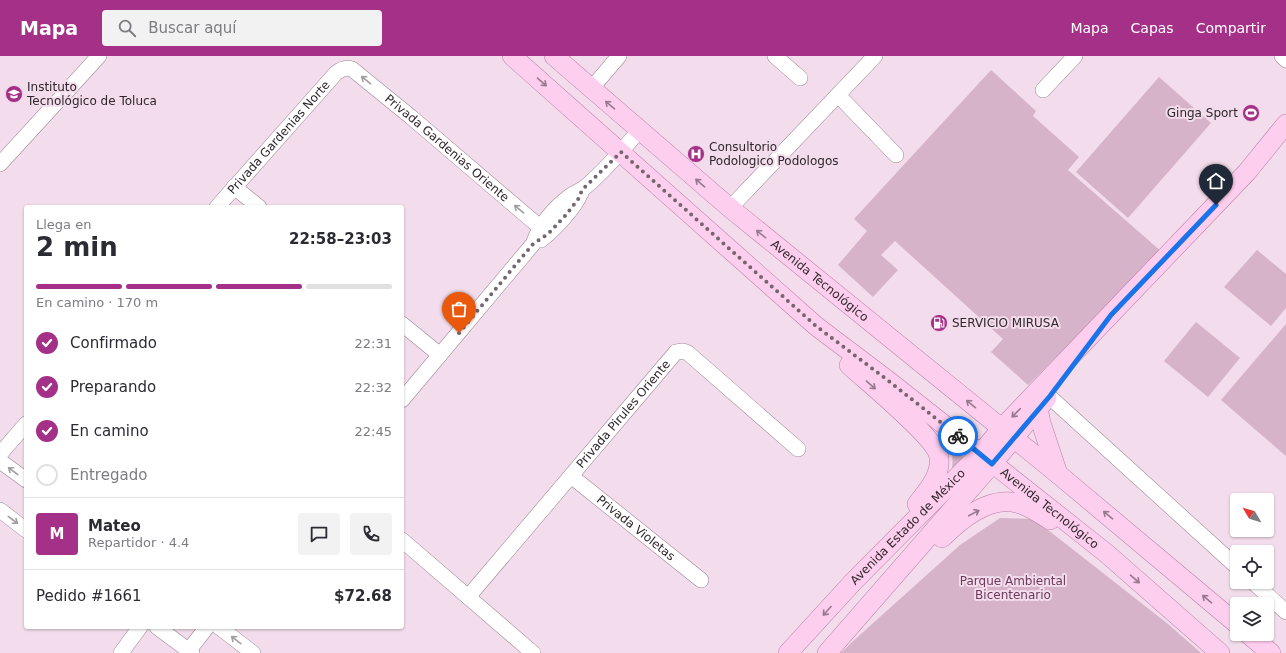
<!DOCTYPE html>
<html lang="es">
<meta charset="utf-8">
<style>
:root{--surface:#fff;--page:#f2f2f3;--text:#2b2b33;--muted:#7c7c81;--line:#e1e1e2;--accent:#a53088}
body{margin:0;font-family:"DejaVu Sans",sans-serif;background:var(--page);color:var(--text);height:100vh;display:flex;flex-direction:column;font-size:15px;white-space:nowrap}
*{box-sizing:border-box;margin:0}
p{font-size:13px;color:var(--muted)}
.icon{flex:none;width:22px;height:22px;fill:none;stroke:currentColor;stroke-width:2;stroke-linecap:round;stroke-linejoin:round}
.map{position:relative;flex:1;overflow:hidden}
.panel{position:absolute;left:24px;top:149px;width:380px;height:424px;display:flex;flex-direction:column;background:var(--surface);border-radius:4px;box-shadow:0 1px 3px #0004}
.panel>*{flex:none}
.needle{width:26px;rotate:308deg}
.controls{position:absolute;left:1230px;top:437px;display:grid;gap:8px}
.controls a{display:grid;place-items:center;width:44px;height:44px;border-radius:4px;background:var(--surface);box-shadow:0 1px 3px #0004;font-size:20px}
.pin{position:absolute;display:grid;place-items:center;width:34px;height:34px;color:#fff;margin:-41px -17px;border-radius:50% 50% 50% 0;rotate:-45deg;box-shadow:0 0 4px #0007}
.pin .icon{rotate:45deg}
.courier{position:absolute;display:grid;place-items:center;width:40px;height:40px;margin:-20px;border:3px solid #1a73e8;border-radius:50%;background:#fff;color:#222;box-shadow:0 1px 5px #0007}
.overview em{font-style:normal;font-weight:800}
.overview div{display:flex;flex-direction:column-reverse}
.overview{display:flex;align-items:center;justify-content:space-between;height:68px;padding:0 12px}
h1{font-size:26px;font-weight:800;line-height:30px}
.bar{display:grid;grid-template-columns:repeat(4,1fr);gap:6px 4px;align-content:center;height:48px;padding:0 12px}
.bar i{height:5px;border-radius:3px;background:var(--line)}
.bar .active{background:var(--accent)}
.bar p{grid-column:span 4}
.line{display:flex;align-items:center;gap:10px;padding:0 12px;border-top:1px solid var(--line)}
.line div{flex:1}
.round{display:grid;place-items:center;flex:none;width:42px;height:42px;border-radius:4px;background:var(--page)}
ol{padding:0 12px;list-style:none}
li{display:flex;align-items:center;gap:12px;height:44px}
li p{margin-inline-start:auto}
li .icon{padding:4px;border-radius:50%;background:var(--accent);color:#fff;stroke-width:4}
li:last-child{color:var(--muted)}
li i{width:22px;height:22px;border:2px solid var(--line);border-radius:50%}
header{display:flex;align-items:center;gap:24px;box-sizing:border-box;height:56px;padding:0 20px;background:var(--accent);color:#fff}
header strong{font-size:19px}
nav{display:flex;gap:22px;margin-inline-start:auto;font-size:14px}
.search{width:280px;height:36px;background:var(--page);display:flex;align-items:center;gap:10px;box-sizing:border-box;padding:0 14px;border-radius:4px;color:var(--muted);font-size:15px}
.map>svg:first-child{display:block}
.green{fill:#d6b3c9}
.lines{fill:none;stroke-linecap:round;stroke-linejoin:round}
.minor-casing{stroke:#9b8693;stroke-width:16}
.major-casing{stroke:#b67fa4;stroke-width:20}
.minor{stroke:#fff;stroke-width:15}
.major{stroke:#feceef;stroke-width:19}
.oneway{stroke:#a19ea0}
.oneway2{stroke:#967a8e}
.done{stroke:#74666f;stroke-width:4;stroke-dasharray:0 7.2}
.route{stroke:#1a73e8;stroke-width:5}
.labels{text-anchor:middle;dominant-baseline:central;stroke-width:4;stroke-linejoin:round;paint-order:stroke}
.poi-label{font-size:12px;fill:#2f272c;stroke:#f3dceb;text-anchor:start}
.street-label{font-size:12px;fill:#2f272c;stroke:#f3dceb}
.park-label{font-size:12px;fill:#6b3a5c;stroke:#f3dceb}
</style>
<header>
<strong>Mapa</strong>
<div class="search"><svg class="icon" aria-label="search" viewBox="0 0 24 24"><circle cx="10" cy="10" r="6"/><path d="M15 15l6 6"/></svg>Buscar aquí</div>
<nav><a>Mapa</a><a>Capas</a><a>Compartir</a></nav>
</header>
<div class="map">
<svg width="1286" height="597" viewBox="0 0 1286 597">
<rect width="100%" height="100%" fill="#f3dceb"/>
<g class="green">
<polygon points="991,14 1036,55 1033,60 1079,101 1068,114 1162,196 1028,329 991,296 1003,283 895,185 881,199 898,214 873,241 838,209 867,175 854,163"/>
<polygon points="1159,21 1211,67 1128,162 1076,116"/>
<polygon points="1257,194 1286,218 1286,252 1271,270 1224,231"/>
<polygon points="1196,266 1240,302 1208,341 1164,305"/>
<polygon points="1286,268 1286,400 1221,344"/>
<path d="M948,389L966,403L951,417C953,407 954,398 948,389Z"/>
<polygon points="1000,462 1034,463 1168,568 1201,597 841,597 851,587 960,489"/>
</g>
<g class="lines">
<g class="minor-casing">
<g id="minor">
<polyline points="775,0 800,22"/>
<polyline points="1282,0 1286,4"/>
<polyline points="591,33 619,0"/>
<polyline points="1043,34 1075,0"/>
<polyline points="838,39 896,99"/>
<polyline points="0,108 99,0"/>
<polyline points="234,131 259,151"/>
<path id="s1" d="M217,151L336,17C341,13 346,11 352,13L411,61L548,178"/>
<polyline points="730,152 875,0"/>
<path d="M541,184C554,174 574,153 581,137"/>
<polyline points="402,268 440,299"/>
<polyline points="1041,333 1237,511"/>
<path d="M402,344L533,188C540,169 554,152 570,140C574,137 580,135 584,132C603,117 623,93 640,74"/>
<polyline points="0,398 26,368"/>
<polyline points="0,405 26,424"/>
<path id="s2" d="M571,420L701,524"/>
<polyline points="0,454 26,474"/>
<polyline points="402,484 533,597"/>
<polyline points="1253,526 1286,556"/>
<path id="s3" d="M468,541L676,296L683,295L688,297L798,393"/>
<polyline points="157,571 192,597"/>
<polyline points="219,571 253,597"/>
<polyline points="189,594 207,571"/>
<polyline points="121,597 140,571"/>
</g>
</g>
<g class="major-casing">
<g id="major">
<path id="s4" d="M512,0L816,270L890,326L1106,497L1220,597"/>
<path id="s5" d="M554,0L730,152L1058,418L1237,568"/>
<path d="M849,309C866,325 938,383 939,402C941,420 927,435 917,448"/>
<polyline points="1038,352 1041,367 1058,418"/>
<path d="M942,482C960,464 989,440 1017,447C1029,450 1040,458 1050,464"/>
<polyline points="1248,578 1271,597"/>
<path id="s6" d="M788,597L853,526L980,398L1001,373L1247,116L1286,68"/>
<polyline points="827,597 992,408 1047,342"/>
</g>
</g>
<use href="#minor" class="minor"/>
<use href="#major" class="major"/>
</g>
<defs><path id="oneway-shaft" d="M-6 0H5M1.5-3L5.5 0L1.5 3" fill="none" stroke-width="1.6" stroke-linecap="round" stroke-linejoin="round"/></defs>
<g class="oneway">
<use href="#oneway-shaft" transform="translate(366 24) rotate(-141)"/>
<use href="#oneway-shaft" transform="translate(519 153) rotate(-140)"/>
<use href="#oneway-shaft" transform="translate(13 415) rotate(-143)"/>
<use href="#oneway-shaft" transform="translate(13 464) rotate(37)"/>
<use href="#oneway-shaft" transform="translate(236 584) rotate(-142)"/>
</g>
<g class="oneway2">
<use href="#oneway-shaft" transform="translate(542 26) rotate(41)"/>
<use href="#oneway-shaft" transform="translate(610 49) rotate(-140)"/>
<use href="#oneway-shaft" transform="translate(700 127) rotate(-139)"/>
<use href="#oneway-shaft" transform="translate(761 178) rotate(-141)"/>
<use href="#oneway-shaft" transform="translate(871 329) rotate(41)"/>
<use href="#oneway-shaft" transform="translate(971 348) rotate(-141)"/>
<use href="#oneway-shaft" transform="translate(1016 357) rotate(134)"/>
<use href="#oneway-shaft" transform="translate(974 457) rotate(-28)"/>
<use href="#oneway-shaft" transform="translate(1108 459) rotate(-140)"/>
<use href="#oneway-shaft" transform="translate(1135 523) rotate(41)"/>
<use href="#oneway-shaft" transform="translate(1207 543) rotate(-140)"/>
<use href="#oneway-shaft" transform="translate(827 555) rotate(132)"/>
</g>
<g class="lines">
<polyline class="done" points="459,277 533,188 548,178 566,159 579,142 582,134 621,96 816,270 890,326 958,380"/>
<polyline class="route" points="958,380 992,408 1050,340 1111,259 1216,149"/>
</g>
<defs>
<g id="university-disc" transform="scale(0.9)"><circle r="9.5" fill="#a53088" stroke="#f3dceb"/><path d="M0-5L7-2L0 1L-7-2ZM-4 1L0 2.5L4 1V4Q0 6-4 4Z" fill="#fff"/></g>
<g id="stadium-disc" transform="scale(0.9)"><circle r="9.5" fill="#a53088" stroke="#f3dceb"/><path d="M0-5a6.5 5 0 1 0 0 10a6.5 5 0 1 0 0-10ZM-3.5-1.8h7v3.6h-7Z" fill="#fff"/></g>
<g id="hospital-disc" transform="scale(0.9)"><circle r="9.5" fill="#a53088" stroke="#f3dceb"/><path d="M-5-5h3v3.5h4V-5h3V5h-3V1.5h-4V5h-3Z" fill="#fff"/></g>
<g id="fuel-disc" transform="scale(0.9)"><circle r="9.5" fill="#a53088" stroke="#f3dceb"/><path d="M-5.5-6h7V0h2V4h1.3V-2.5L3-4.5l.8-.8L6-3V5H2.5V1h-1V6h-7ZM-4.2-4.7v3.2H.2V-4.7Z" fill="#fff"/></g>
</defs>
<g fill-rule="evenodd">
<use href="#university-disc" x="14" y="38"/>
<use href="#stadium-disc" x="1251" y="57"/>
<use href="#hospital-disc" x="696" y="98"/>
<use href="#fuel-disc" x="939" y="267"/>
</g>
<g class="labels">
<g class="poi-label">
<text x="27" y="31">Instituto<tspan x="27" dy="14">Tecnológico de Toluca</tspan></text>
<text x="1238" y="57" text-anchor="end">Ginga Sport</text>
<text x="709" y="91">Consultorio<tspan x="709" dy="14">Podologico Podologos</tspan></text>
<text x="952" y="267">SERVICIO MIRUSA</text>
</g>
<g class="street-label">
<text stroke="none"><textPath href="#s1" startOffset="93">Privada Gardenias Norte</textPath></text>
<text stroke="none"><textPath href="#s1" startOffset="320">Privada Gardenias Oriente</textPath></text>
<text stroke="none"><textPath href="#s5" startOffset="348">Avenida Tecnológico</textPath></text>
<text stroke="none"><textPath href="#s3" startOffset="240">Privada Pirules Oriente</textPath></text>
<text stroke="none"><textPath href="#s4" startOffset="703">Avenida Tecnológico</textPath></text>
<text stroke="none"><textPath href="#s6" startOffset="174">Avenida Estado de México</textPath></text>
<text stroke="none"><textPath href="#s2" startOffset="83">Privada Violetas</textPath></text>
</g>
<g class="park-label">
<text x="1013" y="525">Parque Ambiental<tspan x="1013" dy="14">Bicentenario</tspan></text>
</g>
</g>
</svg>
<div class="controls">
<a><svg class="needle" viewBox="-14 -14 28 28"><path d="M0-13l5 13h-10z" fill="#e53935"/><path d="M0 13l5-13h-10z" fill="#7c7c81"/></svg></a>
<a><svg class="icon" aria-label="locate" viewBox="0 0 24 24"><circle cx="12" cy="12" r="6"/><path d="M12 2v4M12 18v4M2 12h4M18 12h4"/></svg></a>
<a><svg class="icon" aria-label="layers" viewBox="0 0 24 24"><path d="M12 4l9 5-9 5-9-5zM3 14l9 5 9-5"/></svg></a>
</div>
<div class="pin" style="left:459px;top:277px;background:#ea580c"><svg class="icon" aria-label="bag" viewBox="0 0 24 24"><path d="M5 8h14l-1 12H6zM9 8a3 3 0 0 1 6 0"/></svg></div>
<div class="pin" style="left:1216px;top:149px;background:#1f2937"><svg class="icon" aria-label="home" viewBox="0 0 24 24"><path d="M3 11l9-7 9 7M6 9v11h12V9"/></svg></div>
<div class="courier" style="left:958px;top:380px"><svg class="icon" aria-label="bike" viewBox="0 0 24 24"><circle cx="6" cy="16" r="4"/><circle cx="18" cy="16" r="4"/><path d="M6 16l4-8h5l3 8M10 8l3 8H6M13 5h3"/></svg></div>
<section class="panel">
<div class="overview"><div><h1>2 min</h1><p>Llega en</p></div><em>22:58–23:03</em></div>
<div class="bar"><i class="active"></i><i class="active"></i><i class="active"></i><i></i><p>En camino · 170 m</p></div>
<ol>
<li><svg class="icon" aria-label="check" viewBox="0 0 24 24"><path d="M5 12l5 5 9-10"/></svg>Confirmado<p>22:31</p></li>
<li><svg class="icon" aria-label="check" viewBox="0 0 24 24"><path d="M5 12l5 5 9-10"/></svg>Preparando<p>22:32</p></li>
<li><svg class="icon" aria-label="check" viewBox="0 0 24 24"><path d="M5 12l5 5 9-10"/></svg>En camino<p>22:45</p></li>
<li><i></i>Entregado</li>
</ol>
<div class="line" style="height:72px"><b class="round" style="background:var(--accent);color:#fff">M</b><div><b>Mateo</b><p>Repartidor · 4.4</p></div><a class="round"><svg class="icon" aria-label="chat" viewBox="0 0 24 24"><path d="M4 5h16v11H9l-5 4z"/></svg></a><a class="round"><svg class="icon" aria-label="phone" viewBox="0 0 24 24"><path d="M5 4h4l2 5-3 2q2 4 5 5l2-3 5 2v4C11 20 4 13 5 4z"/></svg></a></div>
<div class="line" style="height:52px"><div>Pedido #1661</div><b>$72.68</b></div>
</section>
</div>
